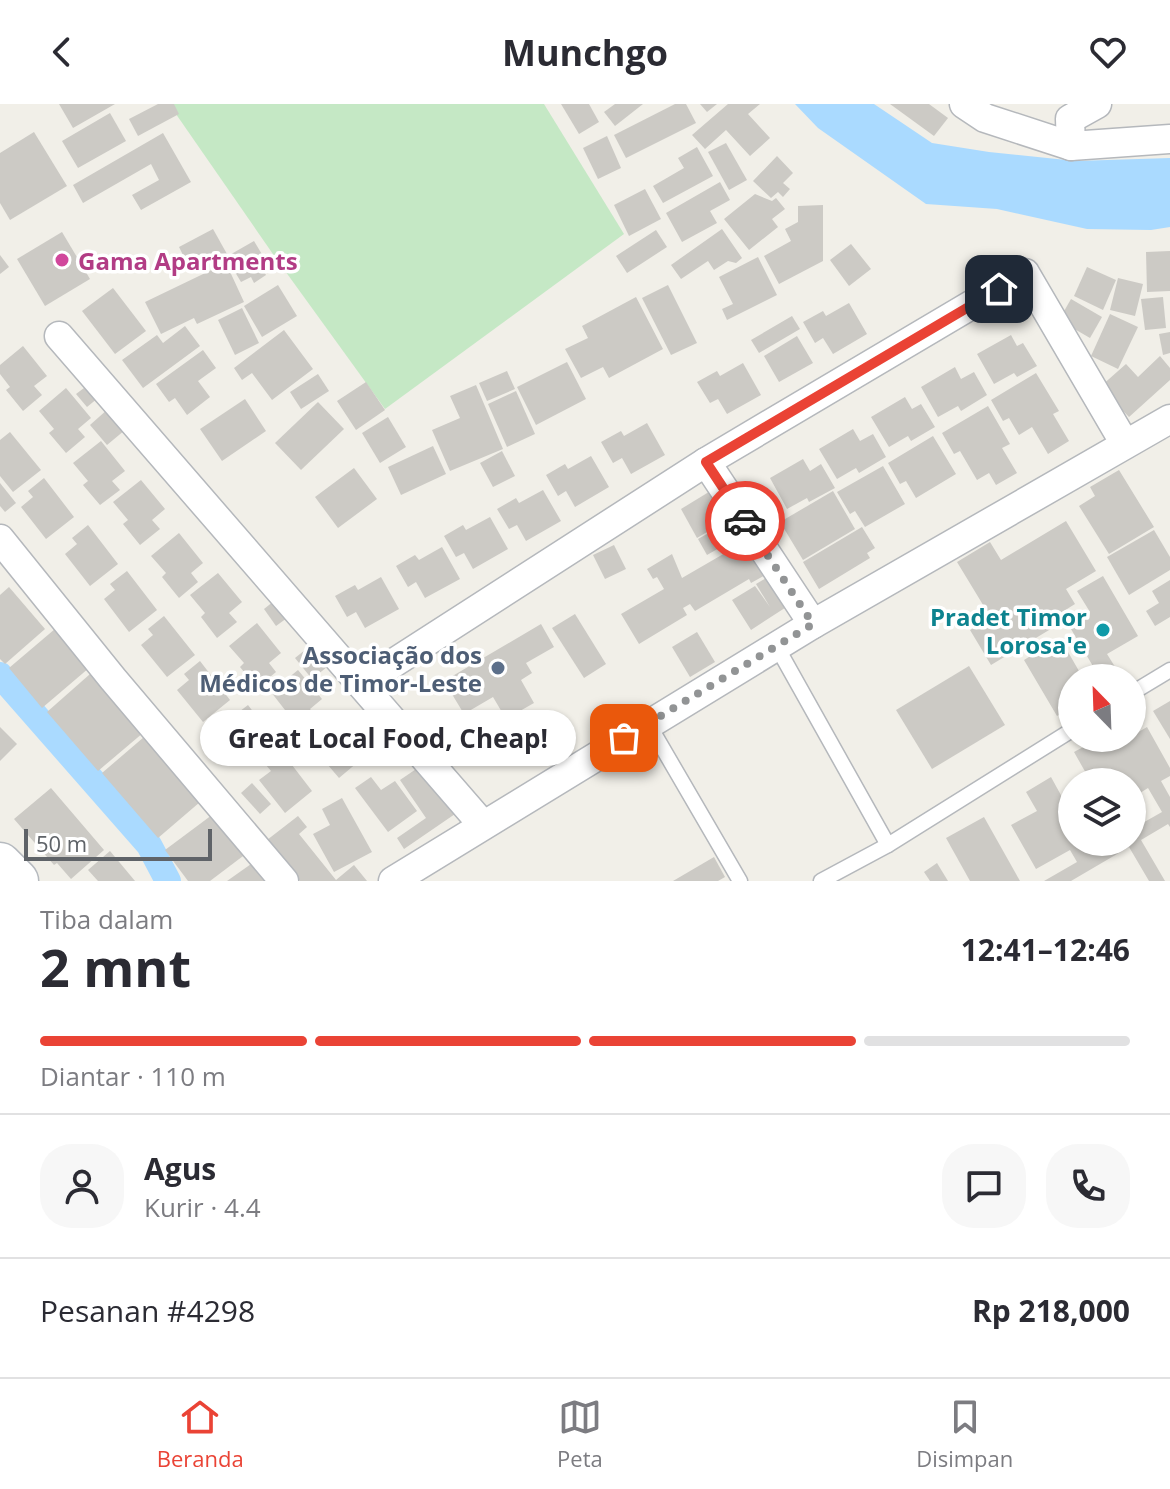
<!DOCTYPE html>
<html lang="id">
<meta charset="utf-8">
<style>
:root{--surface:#fff;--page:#f7f7f7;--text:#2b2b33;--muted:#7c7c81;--line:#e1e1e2;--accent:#ea4335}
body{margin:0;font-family:"Open Sans",sans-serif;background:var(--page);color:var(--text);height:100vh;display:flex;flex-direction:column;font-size:30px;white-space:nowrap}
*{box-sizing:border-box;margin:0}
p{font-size:26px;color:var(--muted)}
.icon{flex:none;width:44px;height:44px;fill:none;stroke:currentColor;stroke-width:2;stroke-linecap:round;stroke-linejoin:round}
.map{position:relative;height:777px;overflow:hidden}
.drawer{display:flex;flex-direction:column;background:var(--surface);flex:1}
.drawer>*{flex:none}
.needle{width:52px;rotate:337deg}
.tools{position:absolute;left:1058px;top:560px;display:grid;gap:16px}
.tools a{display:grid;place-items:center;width:88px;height:88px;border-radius:50%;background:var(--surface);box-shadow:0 2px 6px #0004;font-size:40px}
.scale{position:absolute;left:24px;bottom:20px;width:188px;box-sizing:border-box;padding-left:8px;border:4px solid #5f6368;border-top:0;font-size:22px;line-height:28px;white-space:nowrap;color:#5f6368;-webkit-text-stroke:6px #fff;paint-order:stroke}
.pin{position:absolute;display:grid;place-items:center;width:68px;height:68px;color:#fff;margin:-34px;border-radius:16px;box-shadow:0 4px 12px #0006}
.courier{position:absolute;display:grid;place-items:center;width:80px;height:80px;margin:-40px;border:6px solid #ea4335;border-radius:50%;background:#fff;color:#222;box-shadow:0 2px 10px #0007}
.bubble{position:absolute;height:56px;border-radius:28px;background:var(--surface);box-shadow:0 2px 6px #0004;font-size:26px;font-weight:700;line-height:56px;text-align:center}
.overview em{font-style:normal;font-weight:700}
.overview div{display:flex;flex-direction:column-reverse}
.overview{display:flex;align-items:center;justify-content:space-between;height:136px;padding:0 40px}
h1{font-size:52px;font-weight:700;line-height:60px}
.bar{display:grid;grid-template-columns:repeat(4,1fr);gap:12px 8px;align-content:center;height:96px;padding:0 40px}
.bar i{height:10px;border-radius:6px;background:var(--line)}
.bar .active{background:var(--accent)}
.bar p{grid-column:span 4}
.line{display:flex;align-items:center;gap:20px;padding:0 40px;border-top:2px solid var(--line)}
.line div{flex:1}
.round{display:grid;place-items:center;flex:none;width:84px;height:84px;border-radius:32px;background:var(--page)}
header{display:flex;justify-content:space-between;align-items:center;height:104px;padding:0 40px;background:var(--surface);font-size:36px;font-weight:700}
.menu{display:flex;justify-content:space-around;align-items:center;height:112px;border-top:2px solid var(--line);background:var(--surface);font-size:22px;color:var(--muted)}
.menu a{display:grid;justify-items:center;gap:4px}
.menu .active{color:var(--accent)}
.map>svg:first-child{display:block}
.green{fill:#c5e8c5}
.water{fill:#aadaff}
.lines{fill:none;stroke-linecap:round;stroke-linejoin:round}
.canal{stroke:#aadaff;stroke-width:26}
.building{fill:#cccac5}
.service-casing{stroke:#b5b8bc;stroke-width:17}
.minor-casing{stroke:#b5b8bc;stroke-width:31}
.secondary-casing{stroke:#b6babf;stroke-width:45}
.service{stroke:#fff;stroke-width:14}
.minor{stroke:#fff;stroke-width:28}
.secondary{stroke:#fff;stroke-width:42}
.done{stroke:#929495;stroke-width:8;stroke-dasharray:0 14.4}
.route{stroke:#ea4335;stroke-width:10}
.hotel-dot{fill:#d1479c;stroke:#fff;stroke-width:3}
.culture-dot{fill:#0f9aa8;stroke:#fff;stroke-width:3}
.service-dot{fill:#5c6f8a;stroke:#fff;stroke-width:3}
.labels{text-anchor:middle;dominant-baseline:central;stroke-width:7;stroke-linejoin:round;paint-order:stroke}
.hotel-label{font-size:24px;font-weight:bold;fill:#b23c85;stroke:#fff;text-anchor:start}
.culture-label{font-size:24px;font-weight:bold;fill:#0d838f;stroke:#fff;text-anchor:end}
.service-label{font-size:24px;font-weight:bold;fill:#4e5e75;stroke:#fff;text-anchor:end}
</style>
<header><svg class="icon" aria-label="back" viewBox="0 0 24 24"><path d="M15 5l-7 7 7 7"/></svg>Munchgo<svg class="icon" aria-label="heart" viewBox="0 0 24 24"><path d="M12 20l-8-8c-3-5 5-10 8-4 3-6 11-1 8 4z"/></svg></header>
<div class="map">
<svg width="1170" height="777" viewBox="0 0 1170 777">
<rect width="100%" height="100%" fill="#f1efe8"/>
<polygon class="green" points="169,0 544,0 624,130 385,305 275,153"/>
<polygon class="water" points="795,0 874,0 932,39 989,48 1076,57 1170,54 1170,123 1151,126 1087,125 997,105 926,100 818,24"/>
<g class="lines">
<polyline class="canal" points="0,571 149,741 168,777"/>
</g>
<g class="building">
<polygon points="59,0 115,0 73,24"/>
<polygon points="158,0 174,0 179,10 138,32 129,15"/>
<polygon points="561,0 589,0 599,18 579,30"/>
<polygon points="615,0 643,0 615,22 604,8"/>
<polygon points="675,0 686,0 696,19 626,54 614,31"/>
<polygon points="700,0 717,0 707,8"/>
<polygon points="728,0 760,0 748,10 770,34 750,52 726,26 705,45 692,31"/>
<polygon points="890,0 929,0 948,14 934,32"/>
<polygon points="110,9 126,37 78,64 62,37"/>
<polygon points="34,28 67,82 10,116 0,99 0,49"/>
<polygon points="163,29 191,78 141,106 132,91 159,76 151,60 83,99 73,81"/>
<polygon points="607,32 621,64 598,75 583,44"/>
<polygon points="726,39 747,76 729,86 708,48"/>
<polygon points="697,43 713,72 663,99 653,82 684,64 678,54"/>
<polygon points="777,52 793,69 783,79 790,85 783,93 778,88 771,94 753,77"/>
<polygon points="720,78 730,96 710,107 717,119 682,138 666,109"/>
<polygon points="645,85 661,115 629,132 614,101"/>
<polygon points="755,90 772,97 776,94 785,105 772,115 778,123 749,146 724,115"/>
<polygon points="823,101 823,157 779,180 764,152 791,137 785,125 798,118 798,102"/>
<polygon points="213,125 227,150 192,169 179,143"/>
<polygon points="722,125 742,154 736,159 728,157 714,166 708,157 681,175 671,161"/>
<polygon points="656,126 667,143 627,169 616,152"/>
<polygon points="62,128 90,175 45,202 17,155"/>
<polygon points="254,137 269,162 263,165 266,171 254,179 251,173 241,178 226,153"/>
<polygon points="851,140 871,165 849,182 830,156"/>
<polygon points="1170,147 1170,187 1147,188 1146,148"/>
<polygon points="0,151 9,163 0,170"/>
<polygon points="758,153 777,191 727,216 722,205 733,200 719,173"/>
<polygon points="226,159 244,198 197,220 194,214 161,230 145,198"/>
<polygon points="1087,163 1116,176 1103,206 1074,192"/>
<polygon points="1118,174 1143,180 1135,212 1110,206"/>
<polygon points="278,181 297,212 262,233 244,202"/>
<polygon points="668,181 697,239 671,251 642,194"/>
<polygon points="113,184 146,227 115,250 82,207"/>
<polygon points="636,193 663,245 609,274 603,263 581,274 565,245 588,234 582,222"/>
<polygon points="1163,193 1166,224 1145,226 1141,195"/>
<polygon points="1071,195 1102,213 1090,234 1059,216"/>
<polygon points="849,199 867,230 833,250 823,234 815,239 803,218 823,207 826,212"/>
<polygon points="242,204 259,239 235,251 218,216"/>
<polygon points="1110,210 1138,223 1118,265 1091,252"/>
<polygon points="792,212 800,225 759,249 751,236"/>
<polygon points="185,222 200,242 143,284 122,256 157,231 163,239"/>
<polygon points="284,226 313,265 272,296 252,269 242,276 234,264"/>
<polygon points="1170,228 1170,249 1163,251 1159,230"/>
<polygon points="1011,231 1017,242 1023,239 1037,262 1017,273 1014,269 994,280 977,250"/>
<polygon points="797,232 813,259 779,278 764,252"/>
<polygon points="23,242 47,272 34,282 42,291 23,307 6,286 10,283 0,270 0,261"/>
<polygon points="203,246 216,264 198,277 210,293 187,311 175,294 169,298 156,280"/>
<polygon points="1160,252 1170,264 1170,276 1129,313 1100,283 1126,260 1138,273"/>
<polygon points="567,258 586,295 536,321 517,283"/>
<polygon points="743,259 761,291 727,310 718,295 710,299 697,278 717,267 720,272"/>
<polygon points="955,263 961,275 974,268 987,291 961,307 958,302 938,313 921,283"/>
<polygon points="507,267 515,285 487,297 479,279"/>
<polygon points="1036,269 1059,307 1053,310 1069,337 1048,350 1032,323 1019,331 1009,314 1003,317 991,296"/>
<polygon points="318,270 329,287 301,305 290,288"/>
<polygon points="366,278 385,306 356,326 337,297"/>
<polygon points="88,281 98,294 87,303 76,290"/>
<polygon points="476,281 503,345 450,367 432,326 460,314 450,292"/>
<polygon points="66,284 91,314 78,325 85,333 66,349 49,329 54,325 39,307"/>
<polygon points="516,287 535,330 507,343 488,300"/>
<polygon points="905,293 912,305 921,300 935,323 911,337 908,332 889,343 871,313"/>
<polygon points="245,295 266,327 222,357 200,325"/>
<polygon points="318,298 344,325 301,366 275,339"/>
<polygon points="988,302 1010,340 1002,344 1017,369 996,381 989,369 977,376 960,347 954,350 942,329"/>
<polygon points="108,305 125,326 107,341 90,321"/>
<polygon points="388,313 406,343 380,359 362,329"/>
<polygon points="647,319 665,351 631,370 622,354 613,359 601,338 621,327 624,332"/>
<polygon points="853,325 860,337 873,330 886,353 859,369 856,364 837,375 819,345"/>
<polygon points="10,328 41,366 13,388 0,372 0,336"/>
<polygon points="933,332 956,370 916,394 906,377 900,380 888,359"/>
<polygon points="101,337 125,367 112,377 120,386 100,401 83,381 88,377 73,359"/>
<polygon points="433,342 446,370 401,391 388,363"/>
<polygon points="502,347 515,372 493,383 480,359"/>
<polygon points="591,352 609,383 575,403 566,387 558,392 546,371 565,360 568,365"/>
<polygon points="803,355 810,367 821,360 835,384 809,398 807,394 787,405 770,374"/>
<polygon points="883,362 905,400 865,423 855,407 850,410 837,388"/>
<polygon points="354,364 377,395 338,424 315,393"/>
<polygon points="1119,366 1154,423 1109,450 1079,402 1095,392 1090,383"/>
<polygon points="44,374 74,413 46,435 21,403 33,393 28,387"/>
<polygon points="141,376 165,405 152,416 160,425 140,441 123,420 128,416 113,398"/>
<polygon points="0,379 16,399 5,408 0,402"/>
<polygon points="717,383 734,412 697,434 681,405"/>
<polygon points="543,386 561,417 526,437 517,421 509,425 497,405 516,394 519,399"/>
<polygon points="833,387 855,425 803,456 780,418"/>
<polygon points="490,413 508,445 473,465 464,449 456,453 444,432 463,421 466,426"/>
<polygon points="735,414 745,429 707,451 698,435"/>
<polygon points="1066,417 1096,467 1066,485 1075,500 1059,510 1064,517 991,561 970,526 991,514 957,458 990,438 1001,456"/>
<polygon points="88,421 118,460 90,482 65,450 77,440 72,434"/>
<polygon points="862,423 875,444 867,449 870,454 819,485 803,458"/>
<polygon points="1154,426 1170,453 1170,466 1129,491 1107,453"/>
<polygon points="179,429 203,459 191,469 198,478 179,494 162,473 166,469 151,452"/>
<polygon points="749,430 771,468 751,479 749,475 695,507 690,500 683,504 687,511 639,540 621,510 664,485 657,473 653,475 647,465 672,450 682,474 732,445 729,441"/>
<polygon points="614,441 626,465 605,475 593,451"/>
<polygon points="442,443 460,475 425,494 416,478 408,483 396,462 415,451 419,456"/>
<polygon points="127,467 157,506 129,528 104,495 115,486 110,480"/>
<polygon points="218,469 242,498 229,509 237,518 217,534 201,513 205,509 190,491"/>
<polygon points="773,470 791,500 751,526 732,496 755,482 770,503 756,480"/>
<polygon points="1103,472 1138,532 1107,550 1122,574 1100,574 1068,520 1090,508 1077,487"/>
<polygon points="381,473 399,505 365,524 356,508 347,513 335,492 355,481 358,486"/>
<polygon points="1170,476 1170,513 1155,522 1146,507 1159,499 1152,487"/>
<polygon points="9,483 45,525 5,560 0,555 0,491"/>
<polygon points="274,497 287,514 276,522 264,505"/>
<polygon points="575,510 606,560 584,574 552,524"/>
<polygon points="164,512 195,551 167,573 141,541 153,531 148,525"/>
<polygon points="62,519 96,558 42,604 9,564"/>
<polygon points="257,519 281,549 269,559 276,568 257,584 240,563 244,559 229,542"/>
<polygon points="541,520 554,543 526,559 532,569 521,576 534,599 506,615 493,593 464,610 444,577"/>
<polygon points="697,528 715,558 690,573 672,543"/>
<polygon points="1060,534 1083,574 1072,574 1072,603 1057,612 1024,556"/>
<polygon points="310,542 327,563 312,575 295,554"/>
<polygon points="200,557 230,596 203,618 177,586 189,576 184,570"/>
<polygon points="969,562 1005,621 932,665 896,606"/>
<polygon points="98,563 150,623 98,667 47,608"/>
<polygon points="298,566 322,595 310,605 317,614 298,630 281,610 285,606 271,588"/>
<polygon points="1170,597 1170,635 1153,607"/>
<polygon points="248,601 278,640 250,662 225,630 236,620 231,614"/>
<polygon points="339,609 363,639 351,650 358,658 339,674 322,654 326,650 312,632"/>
<polygon points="0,623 17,640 0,657"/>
<polygon points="1147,623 1170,664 1170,672 1161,677 1170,693 1170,723 1168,720 1141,736 1165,777 1149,777 1129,743 1071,777 1044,777 1077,758 1070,746 1036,765 1011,721 1037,707 1026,688 1051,673 1062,693 1072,687 1072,738 1082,738 1089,750 1110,738 1132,738 1132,725 1162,708 1148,684 1132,694 1132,678 1091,678 1074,648 1100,634 1132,634 1132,625 1135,630"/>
<polygon points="144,633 200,698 158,734 102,669"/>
<polygon points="282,648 312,687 285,709 259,676 271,667 266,661"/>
<polygon points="422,661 455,710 404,745 397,734 426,714 400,676"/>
<polygon points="371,673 381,686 395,677 417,707 388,728 355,684"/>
<polygon points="252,679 271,700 260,710 241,689"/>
<polygon points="51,684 104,746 71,775 57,759 54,761 14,715"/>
<polygon points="342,694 372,748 334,768 313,730 330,721 322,705"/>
<polygon points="220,705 251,746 210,777 188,777 165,746"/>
<polygon points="298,712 307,723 299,730 336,776 354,761 367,777 300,777 267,736"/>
<polygon points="984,713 1020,777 970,777 946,734"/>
<polygon points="110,747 135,777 98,777 88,766"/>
<polygon points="714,753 725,773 718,777 673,777"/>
<polygon points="258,755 274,777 227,777"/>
<polygon points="937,759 948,777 930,777 924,768"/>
</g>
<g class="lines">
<g class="service-casing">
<g id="service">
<polyline points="777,543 888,741"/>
<polyline points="1132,589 1170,566"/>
<polyline points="648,619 740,777"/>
<polyline points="821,777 888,741 1072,626"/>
</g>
</g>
<g class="minor-casing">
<g id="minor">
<polyline points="964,0 985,14 1071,42 1170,35"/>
<polyline points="1071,42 1070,15 1097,0"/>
<polyline points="59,232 483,721"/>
<polyline points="706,358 813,520"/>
<polyline points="0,435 113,575 284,777"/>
<polyline points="361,580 706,358 1025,169 1125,340"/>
<polyline points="393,777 813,520 1170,315"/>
</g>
</g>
<g class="secondary-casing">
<polyline id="secondary" points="0,760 17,777"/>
</g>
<use href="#service" class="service"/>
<use href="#minor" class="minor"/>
<use href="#secondary" class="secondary"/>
</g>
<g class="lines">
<polyline class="done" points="624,634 813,520 745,417"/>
<polyline class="route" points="745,417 706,358 999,185"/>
</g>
<circle class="hotel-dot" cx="62" cy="156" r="8"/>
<circle class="culture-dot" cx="1103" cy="526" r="8"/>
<circle class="service-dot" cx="498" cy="564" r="8"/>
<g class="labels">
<g class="hotel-label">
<text x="78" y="156">Gama Apartments</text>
</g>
<g class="culture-label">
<text x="1087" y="512">Pradet Timor<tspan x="1087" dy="28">Lorosa'e</tspan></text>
</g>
<g class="service-label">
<text x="482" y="550">Associação dos<tspan x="482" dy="28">Médicos de Timor-Leste</tspan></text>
</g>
</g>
</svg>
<div class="tools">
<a><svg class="needle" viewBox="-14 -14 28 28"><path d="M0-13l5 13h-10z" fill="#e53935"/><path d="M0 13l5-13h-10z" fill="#7c7c81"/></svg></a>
<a><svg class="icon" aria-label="layers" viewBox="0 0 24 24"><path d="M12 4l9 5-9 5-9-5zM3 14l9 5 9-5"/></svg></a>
</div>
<div class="scale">50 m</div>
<div class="pin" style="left:624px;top:634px;background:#ea580c"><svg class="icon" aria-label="bag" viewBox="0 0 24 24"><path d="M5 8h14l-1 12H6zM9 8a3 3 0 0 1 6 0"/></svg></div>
<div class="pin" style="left:999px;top:185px;background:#1f2937"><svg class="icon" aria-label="home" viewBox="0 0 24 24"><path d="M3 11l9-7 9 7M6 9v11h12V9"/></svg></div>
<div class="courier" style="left:745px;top:417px"><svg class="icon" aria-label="car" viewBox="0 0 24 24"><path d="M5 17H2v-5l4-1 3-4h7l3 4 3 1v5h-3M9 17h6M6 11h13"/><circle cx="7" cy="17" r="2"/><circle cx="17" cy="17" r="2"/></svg></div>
<div class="bubble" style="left:200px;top:606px;width:376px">Great Local Food, Cheap!</div>
</div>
<section class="drawer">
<div class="overview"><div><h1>2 mnt</h1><p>Tiba dalam</p></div><em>12:41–12:46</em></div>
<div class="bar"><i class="active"></i><i class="active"></i><i class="active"></i><i></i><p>Diantar · 110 m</p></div>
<div class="line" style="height:144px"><a class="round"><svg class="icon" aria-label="person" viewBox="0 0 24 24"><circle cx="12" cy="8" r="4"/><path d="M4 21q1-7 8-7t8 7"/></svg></a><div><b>Agus</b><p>Kurir · 4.4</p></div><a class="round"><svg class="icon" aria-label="chat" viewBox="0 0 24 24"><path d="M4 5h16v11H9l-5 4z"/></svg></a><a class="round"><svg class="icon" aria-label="phone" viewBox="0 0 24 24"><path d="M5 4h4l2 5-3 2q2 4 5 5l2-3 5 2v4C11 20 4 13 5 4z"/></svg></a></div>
<div class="line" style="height:104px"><div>Pesanan #4298</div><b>Rp 218,000</b></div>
</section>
<nav class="menu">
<a class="active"><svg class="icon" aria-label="home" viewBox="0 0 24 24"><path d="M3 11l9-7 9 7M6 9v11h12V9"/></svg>Beranda</a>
<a><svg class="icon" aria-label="map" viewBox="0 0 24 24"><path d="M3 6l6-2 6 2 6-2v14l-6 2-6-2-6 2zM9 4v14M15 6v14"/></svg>Peta</a>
<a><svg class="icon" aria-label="saved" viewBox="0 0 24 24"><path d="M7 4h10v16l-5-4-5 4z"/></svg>Disimpan</a>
</nav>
